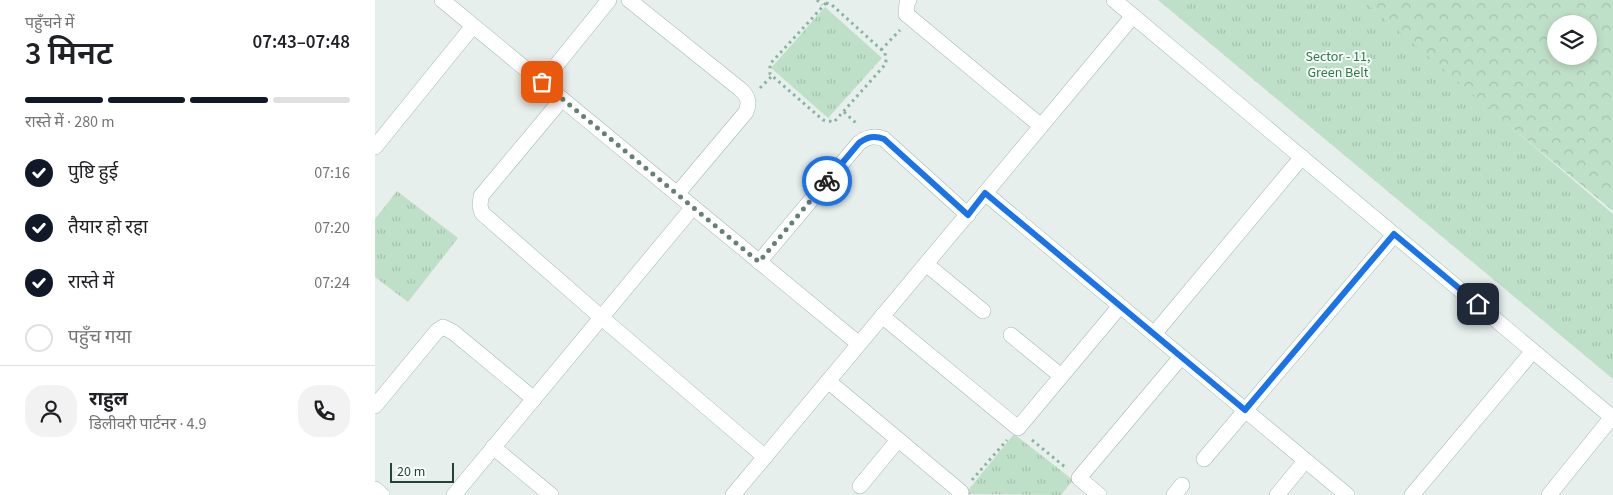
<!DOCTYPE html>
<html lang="hi">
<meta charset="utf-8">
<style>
:root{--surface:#fff;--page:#f2f2f2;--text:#202124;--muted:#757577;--line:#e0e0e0;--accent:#111827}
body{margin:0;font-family:"Source Sans 3","Noto Sans Devanagari",sans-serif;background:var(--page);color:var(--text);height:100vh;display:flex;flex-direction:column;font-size:19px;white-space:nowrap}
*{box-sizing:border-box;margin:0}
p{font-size:16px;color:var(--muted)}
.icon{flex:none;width:28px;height:28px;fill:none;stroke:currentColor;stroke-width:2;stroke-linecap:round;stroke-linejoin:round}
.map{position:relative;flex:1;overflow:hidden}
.panel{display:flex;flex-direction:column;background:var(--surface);width:375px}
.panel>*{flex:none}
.fabs{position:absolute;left:1172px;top:15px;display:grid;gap:10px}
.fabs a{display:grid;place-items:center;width:50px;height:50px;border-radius:50%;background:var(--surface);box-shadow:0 2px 8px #0003;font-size:25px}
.scale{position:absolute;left:15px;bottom:12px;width:64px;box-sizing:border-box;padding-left:5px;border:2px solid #24423a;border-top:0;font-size:14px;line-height:18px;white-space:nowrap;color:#24423a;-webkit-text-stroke:4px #f7fbf9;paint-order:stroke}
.pin{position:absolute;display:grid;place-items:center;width:42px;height:42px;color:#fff;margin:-21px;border-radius:10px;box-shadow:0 2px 8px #0006}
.courier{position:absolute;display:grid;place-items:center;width:50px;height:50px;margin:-25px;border:4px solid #1a73e8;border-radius:50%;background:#fff;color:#222;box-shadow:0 1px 6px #0007}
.summary em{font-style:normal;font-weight:600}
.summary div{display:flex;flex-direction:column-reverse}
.summary{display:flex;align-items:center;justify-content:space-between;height:85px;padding:0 25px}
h1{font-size:32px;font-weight:600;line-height:38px}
.bar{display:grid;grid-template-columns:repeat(4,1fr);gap:8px 5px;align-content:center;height:60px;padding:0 25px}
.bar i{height:6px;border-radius:4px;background:var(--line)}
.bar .selected{background:var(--accent)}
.bar p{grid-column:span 4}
.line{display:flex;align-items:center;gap:12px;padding:0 25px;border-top:1px solid var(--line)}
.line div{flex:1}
.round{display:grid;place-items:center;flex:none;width:52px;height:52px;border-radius:20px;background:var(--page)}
ol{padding:0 25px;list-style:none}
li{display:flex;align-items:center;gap:15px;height:55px}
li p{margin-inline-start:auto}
li .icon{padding:5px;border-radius:50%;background:var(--accent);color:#fff;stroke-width:4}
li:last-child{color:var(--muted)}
li i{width:28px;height:28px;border:2px solid var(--line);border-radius:50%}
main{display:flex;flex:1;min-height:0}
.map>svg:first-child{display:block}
.forest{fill:url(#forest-crowns);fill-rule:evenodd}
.park{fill:url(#park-tufts)}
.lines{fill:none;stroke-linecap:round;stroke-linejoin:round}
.street-casing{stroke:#a8b8b2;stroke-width:16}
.secondary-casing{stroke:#a4bbb3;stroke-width:16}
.path{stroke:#86b3a5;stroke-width:3;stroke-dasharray:2.5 4;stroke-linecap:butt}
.street{stroke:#fff;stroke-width:15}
.secondary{stroke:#fff;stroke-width:15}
.done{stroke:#687f78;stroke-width:5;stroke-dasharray:0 9}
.route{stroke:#1a73e8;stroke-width:6}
.labels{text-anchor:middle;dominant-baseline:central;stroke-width:4;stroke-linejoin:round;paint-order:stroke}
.park-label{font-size:14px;fill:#2d7a4b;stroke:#f7fbf9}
</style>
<main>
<section class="panel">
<div class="summary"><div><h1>3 मिनट</h1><p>पहुँचने में</p></div><em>07:43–07:48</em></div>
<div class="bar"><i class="selected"></i><i class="selected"></i><i class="selected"></i><i></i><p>रास्ते में · 280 m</p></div>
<ol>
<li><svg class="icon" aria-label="check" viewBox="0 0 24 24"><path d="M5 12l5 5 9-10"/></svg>पुष्टि हुई<p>07:16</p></li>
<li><svg class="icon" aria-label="check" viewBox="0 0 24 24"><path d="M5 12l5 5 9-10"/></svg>तैयार हो रहा<p>07:20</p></li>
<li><svg class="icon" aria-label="check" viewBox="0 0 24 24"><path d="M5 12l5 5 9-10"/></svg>रास्ते में<p>07:24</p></li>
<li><i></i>पहुँच गया</li>
</ol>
<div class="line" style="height:90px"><a class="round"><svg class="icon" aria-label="person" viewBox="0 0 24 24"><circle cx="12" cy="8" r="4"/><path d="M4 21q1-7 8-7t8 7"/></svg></a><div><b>राहुल</b><p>डिलीवरी पार्टनर · 4.9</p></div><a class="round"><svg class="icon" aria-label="phone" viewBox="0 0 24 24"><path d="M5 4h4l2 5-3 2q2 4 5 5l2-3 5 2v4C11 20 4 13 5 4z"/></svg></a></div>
</section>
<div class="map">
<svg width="1238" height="495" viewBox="0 0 1238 495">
<defs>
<pattern id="forest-crowns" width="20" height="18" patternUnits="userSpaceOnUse" patternTransform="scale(1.25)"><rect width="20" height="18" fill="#bfe0c8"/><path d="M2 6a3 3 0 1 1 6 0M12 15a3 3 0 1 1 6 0" fill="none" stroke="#a4c1ad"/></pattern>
<pattern id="park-tufts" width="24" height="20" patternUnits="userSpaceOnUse" patternTransform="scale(1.25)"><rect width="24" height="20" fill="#bfe0c8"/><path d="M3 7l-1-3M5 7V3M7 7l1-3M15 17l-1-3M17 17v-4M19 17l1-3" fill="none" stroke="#a4c1ad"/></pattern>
</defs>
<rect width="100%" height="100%" fill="#e6efeb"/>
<path class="forest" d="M982,0H1238V211ZM1181,24H1214V56H1181Z"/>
<g class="park">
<polygon points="783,0 987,0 1238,214 1238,379"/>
<polygon points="450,7 507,58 453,118 396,68"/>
<polygon points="22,191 83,238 33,302 0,277 0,219"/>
<polygon points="639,434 698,480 686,495 590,494"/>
</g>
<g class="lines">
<g class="street-casing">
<g id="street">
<polyline points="67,0 484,344"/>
<path d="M254,0L365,89C373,96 375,102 371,112L302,194"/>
<polyline points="534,0 532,3 531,14 666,126"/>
<polyline points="167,83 234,0"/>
<polyline points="187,99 106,196 105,206 107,213 227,318 390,457"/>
<polyline points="0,147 98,26"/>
<polyline points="610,193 972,495"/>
<path d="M384,262L484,143C492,137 499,135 509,139L593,215"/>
<polyline points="551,264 608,311"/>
<polyline points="507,316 643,428 745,306"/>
<polyline points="779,334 927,157"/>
<polyline points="636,335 686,376"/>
<polyline points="453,381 586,492 584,495"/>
<polyline points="0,406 62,331 68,327 78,332 159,399"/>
<polyline points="118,447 176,495"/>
<polyline points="829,459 1019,235"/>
<polyline points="485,486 523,440"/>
<polyline points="0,489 7,495"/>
<polyline points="79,495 318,207"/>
<polyline points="358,495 758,16"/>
<polyline points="724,495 704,478 806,357"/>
<polyline points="799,495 807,485"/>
<polyline points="902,495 930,461"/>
<polyline points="1037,495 1158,351"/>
<polyline points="1174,495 1237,417"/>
</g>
</g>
<g class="secondary-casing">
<polyline id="secondary" points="739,0 1238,418"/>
</g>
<g class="path">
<polyline points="442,0 447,5"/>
<polygon points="451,3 457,5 510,53 511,62 508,67 459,122 448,120 395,74 395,64"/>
<polyline points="506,50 525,30"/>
<polyline points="385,88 397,76"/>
<polyline points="469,112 481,123"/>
<polyline points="657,440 690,467"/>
<polyline points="597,480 632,440"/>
</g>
<use href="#street" class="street"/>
<use href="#secondary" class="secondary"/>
</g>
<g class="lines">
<polyline class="done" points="167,82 384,262 452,181"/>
<path class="route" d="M452,181L484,143C492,137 499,135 509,139L593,215L610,193L870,410L1019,234L1103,304"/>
</g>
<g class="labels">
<g class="park-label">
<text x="963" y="57">Sector - 11,<tspan x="963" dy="16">Green Belt</tspan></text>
</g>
</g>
</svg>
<div class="fabs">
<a><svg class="icon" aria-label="layers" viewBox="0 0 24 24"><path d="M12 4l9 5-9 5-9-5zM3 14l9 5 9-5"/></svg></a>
</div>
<div class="scale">20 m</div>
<div class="pin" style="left:167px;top:82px;background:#ea580c"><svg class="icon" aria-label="bag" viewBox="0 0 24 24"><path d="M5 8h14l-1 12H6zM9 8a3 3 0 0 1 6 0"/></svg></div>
<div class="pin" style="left:1103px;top:304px;background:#1f2937"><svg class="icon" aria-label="home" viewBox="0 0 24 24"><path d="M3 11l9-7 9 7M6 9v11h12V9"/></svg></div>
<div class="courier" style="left:452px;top:181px"><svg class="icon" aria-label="bike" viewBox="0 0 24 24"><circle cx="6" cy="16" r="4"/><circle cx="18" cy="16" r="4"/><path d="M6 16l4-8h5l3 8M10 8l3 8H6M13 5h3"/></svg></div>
</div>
</main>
